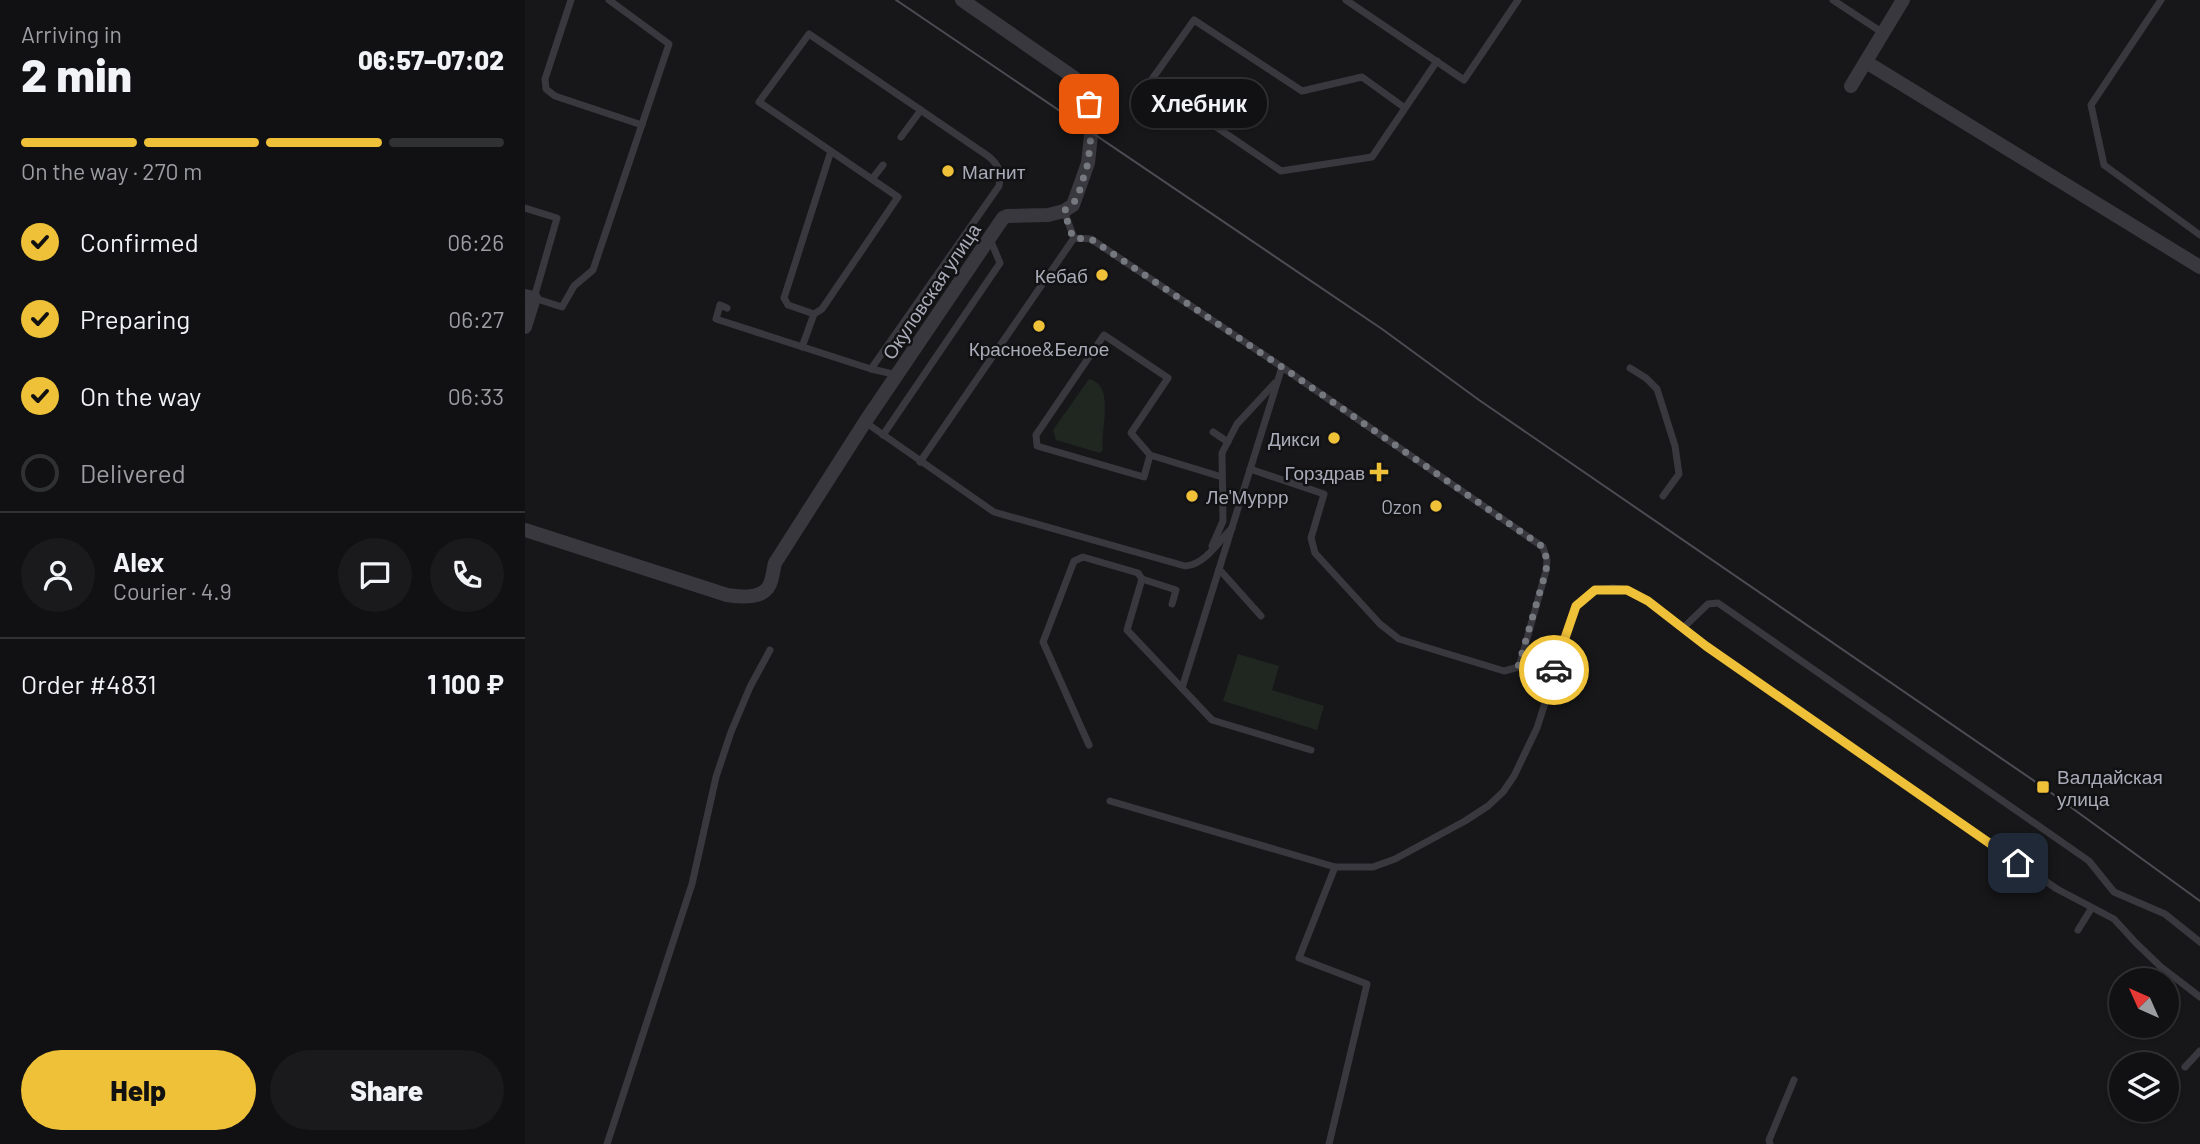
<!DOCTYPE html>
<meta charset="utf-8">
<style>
:root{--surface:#111113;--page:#1a1a1c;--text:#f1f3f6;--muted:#9c9da0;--line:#303133;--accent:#efc139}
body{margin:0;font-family:Barlow,sans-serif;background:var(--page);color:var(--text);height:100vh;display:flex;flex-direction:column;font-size:26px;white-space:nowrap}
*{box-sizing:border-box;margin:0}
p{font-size:23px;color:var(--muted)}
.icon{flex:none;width:38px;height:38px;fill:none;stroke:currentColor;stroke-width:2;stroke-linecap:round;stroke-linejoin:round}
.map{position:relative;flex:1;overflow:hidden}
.drawer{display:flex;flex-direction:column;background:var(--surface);width:525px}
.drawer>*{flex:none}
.needle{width:46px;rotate:315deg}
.buttons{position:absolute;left:1584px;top:968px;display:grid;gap:14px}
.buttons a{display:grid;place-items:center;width:70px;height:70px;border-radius:50%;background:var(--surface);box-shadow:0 2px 5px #0004,0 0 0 2px var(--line);font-size:35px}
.pin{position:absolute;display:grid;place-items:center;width:60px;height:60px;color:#fff;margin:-30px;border-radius:14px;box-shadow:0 4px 10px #0006}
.courier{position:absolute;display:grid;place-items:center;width:70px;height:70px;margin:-35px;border:5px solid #efc139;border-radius:50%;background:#fff;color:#222;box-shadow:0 2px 9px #0007}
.bubble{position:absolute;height:49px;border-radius:24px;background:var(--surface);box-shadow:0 2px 5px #0004,0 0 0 2px var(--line);font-size:23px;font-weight:800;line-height:49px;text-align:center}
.overview em{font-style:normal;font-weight:800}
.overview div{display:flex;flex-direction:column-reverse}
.overview{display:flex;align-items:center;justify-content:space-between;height:119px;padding:0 21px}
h1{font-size:46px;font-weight:800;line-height:52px}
.bar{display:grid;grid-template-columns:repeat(4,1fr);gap:10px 7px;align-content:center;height:84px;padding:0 21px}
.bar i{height:9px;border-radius:5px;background:var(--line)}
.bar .selected{background:var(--accent)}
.bar p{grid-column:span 4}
.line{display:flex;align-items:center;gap:18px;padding:0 21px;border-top:2px solid var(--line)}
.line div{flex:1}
.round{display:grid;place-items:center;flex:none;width:74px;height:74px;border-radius:37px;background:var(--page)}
ol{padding:0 21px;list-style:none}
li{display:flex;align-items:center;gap:21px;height:77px}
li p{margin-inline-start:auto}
li .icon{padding:7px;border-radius:50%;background:var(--accent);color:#111;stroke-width:4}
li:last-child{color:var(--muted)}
li i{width:38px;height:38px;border:4px solid var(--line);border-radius:50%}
.button{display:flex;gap:14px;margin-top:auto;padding:14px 21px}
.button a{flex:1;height:80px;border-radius:42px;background:var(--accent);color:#111;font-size:28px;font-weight:800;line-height:80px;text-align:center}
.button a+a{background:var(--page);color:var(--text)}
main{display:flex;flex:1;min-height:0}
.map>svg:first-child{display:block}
.green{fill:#1f2720}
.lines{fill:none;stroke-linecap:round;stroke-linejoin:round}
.lane{stroke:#38383e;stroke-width:7}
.street{stroke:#38383e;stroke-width:14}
.tram{stroke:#4b4c53;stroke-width:2}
.done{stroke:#767880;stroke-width:7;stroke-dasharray:0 12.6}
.route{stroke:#efc139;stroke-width:9}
.poi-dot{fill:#efc139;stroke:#121214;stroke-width:2.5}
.labels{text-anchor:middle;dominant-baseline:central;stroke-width:5;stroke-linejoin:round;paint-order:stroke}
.poi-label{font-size:19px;fill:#a9acb8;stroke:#121214;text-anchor:end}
.street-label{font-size:19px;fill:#a9acb8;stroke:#121214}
</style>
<main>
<section class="drawer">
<div class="overview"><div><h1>2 min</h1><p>Arriving in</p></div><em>06:57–07:02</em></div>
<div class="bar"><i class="selected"></i><i class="selected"></i><i class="selected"></i><i></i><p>On the way · 270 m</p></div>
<ol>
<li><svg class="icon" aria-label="check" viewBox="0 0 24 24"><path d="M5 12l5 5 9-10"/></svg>Confirmed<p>06:26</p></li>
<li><svg class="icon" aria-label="check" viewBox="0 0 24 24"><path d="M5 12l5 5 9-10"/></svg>Preparing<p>06:27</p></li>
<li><svg class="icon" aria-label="check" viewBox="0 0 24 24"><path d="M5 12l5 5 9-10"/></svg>On the way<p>06:33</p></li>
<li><i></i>Delivered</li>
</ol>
<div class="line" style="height:126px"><a class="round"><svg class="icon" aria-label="person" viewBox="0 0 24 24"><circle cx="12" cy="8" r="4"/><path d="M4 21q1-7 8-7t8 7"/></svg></a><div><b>Alex</b><p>Courier · 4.9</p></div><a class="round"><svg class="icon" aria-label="chat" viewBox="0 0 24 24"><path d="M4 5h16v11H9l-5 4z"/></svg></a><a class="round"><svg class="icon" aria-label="phone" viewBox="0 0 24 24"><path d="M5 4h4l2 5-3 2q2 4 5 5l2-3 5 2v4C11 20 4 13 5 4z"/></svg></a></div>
<div class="line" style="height:91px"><div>Order #4831</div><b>1 100 ₽</b></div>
<div class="button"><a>Help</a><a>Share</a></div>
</section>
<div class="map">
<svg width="1675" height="1144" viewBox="0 0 1675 1144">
<rect width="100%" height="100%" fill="#171719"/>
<g class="green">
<path d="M564,379C591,385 575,430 578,450L575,453L531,440L528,430Z"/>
<polygon points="713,654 754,666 747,690 799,706 792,730 698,701"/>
</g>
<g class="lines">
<g class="lane">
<polyline points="46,0 20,79 21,89 30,96 117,125"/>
<polyline points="821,0 939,80 993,0"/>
<polyline points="1308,0 1358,33"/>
<polyline points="1636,0 1566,105 1579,165 1675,235"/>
<polyline points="880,108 837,77 777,91 669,20 625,82 756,171 847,157 912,61"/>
<polyline points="376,137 396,110"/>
<polyline points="347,179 358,165"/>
<polyline points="0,208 32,218 9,298 37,307 49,286 68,270 144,44 84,0"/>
<polyline points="539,211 549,238"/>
<polyline points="202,308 195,305 191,319 346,369 373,375"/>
<polyline points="289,314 263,305 259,298 306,151"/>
<path d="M277,347L289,314L297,309L373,197L234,102L284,34L463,156C474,165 477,172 474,186L346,369"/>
<polyline points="1105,368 1121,378 1132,389 1150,446 1154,474 1138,496"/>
<path d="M340,422L469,512L660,566C680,565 694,541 707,528"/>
<polyline points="688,432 703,442"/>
<polyline points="358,435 475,263 465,239"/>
<polyline points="625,455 606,433 643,378 579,335 511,435 512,446 619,477 625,455 697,477"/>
<polyline points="395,462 549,238 566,239 757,367 1018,547 1022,560 1021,571 994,667 979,671 874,639 855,624 790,553 786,538 799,494 725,469"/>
<polyline points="687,546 698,521 697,453 712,424 750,383"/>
<polyline points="694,569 736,616"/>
<polyline points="617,579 651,590 647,604"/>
<polyline points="1158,628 1183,604 1193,603 1564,861 1589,892 1640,914 1675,942"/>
<polyline points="994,667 1026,680"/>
<polyline points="657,688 757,367"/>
<polyline points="564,745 518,642 549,561 558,557 613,573 617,579 602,630 687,720 786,750"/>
<polyline points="585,801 810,867 848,867 870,859 940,821 963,806 978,792 989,776 1012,728 1051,606 1070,590 1088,588 1102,590 1123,601 1181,646 1532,889 1589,919 1611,943 1636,967 1675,997"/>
<polyline points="1553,930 1566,909"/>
<polyline points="1660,1067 1675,1051"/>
<polyline points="82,1144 167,884 191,777 206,732 225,687 245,650"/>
<polyline points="804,1144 842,984 774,958 810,867"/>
<polyline points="1245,1144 1244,1140 1269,1080"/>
</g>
<g class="street">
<polyline points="1341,62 1675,267"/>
<polyline points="1326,86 1378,0"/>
<polyline points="0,296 9,298 0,327"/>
<path d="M0,530L202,595C214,597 237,599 244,586C248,579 248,570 250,563L340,422L478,218L482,216L523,215L539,211L548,205L563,163L568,117L551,79L437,0"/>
</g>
<polyline class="tram" points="371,0 857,329 954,400 1518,787 1675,901"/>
</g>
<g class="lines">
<polyline class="done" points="564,104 568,117 563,163 552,199 539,211 548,238 566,239 757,367 1018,547 1022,560 1021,571 993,667 1026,680 1029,670"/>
<polyline class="route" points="1029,670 1051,606 1070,590 1102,590 1123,601 1181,646 1493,863"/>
</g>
<g class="poi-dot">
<circle cx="423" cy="171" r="7"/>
<circle cx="577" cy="275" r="7"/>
<circle cx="514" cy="326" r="7"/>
<circle cx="809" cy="438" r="7"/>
<path d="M850.5 461.5h7v7h7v7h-7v7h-7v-7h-7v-7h7z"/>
<circle cx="667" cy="496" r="7"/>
<circle cx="911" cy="506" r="7"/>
<rect x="1511" y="780" width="14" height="14" rx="3.5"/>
</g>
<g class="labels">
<g class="poi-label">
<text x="437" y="171" text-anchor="start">Магнит</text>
<text x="563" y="275">Кебаб</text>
<text x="514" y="348" text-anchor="middle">Красное&amp;Белое</text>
<text x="795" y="438">Дикси</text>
<text x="840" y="472">Горздрав</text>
<text x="681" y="496" text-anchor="start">Ле'Муррр</text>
<text x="897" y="506">Ozon</text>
<text x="1532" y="776" text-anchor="start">Валдайская<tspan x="1532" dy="22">улица</tspan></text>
</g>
<g class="street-label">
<text transform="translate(406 291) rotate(-56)">Окуловская улица</text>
</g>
</g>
</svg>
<div class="buttons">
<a><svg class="needle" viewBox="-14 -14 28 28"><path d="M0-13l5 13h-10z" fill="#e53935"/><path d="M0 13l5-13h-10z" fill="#9c9da0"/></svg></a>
<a><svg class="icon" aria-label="layers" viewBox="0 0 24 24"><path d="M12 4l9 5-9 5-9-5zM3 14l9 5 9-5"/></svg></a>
</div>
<div class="pin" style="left:564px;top:104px;background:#ea580c"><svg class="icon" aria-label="bag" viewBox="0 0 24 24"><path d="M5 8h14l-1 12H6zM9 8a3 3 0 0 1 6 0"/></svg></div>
<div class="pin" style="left:1493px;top:863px;background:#1f2937"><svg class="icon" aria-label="home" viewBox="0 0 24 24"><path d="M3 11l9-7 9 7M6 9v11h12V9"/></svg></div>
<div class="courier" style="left:1029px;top:670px"><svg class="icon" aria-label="car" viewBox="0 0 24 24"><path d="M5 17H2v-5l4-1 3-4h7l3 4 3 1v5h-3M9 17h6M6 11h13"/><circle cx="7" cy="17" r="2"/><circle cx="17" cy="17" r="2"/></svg></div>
<div class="bubble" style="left:606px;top:79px;width:136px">Хлебник</div>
</div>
</main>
